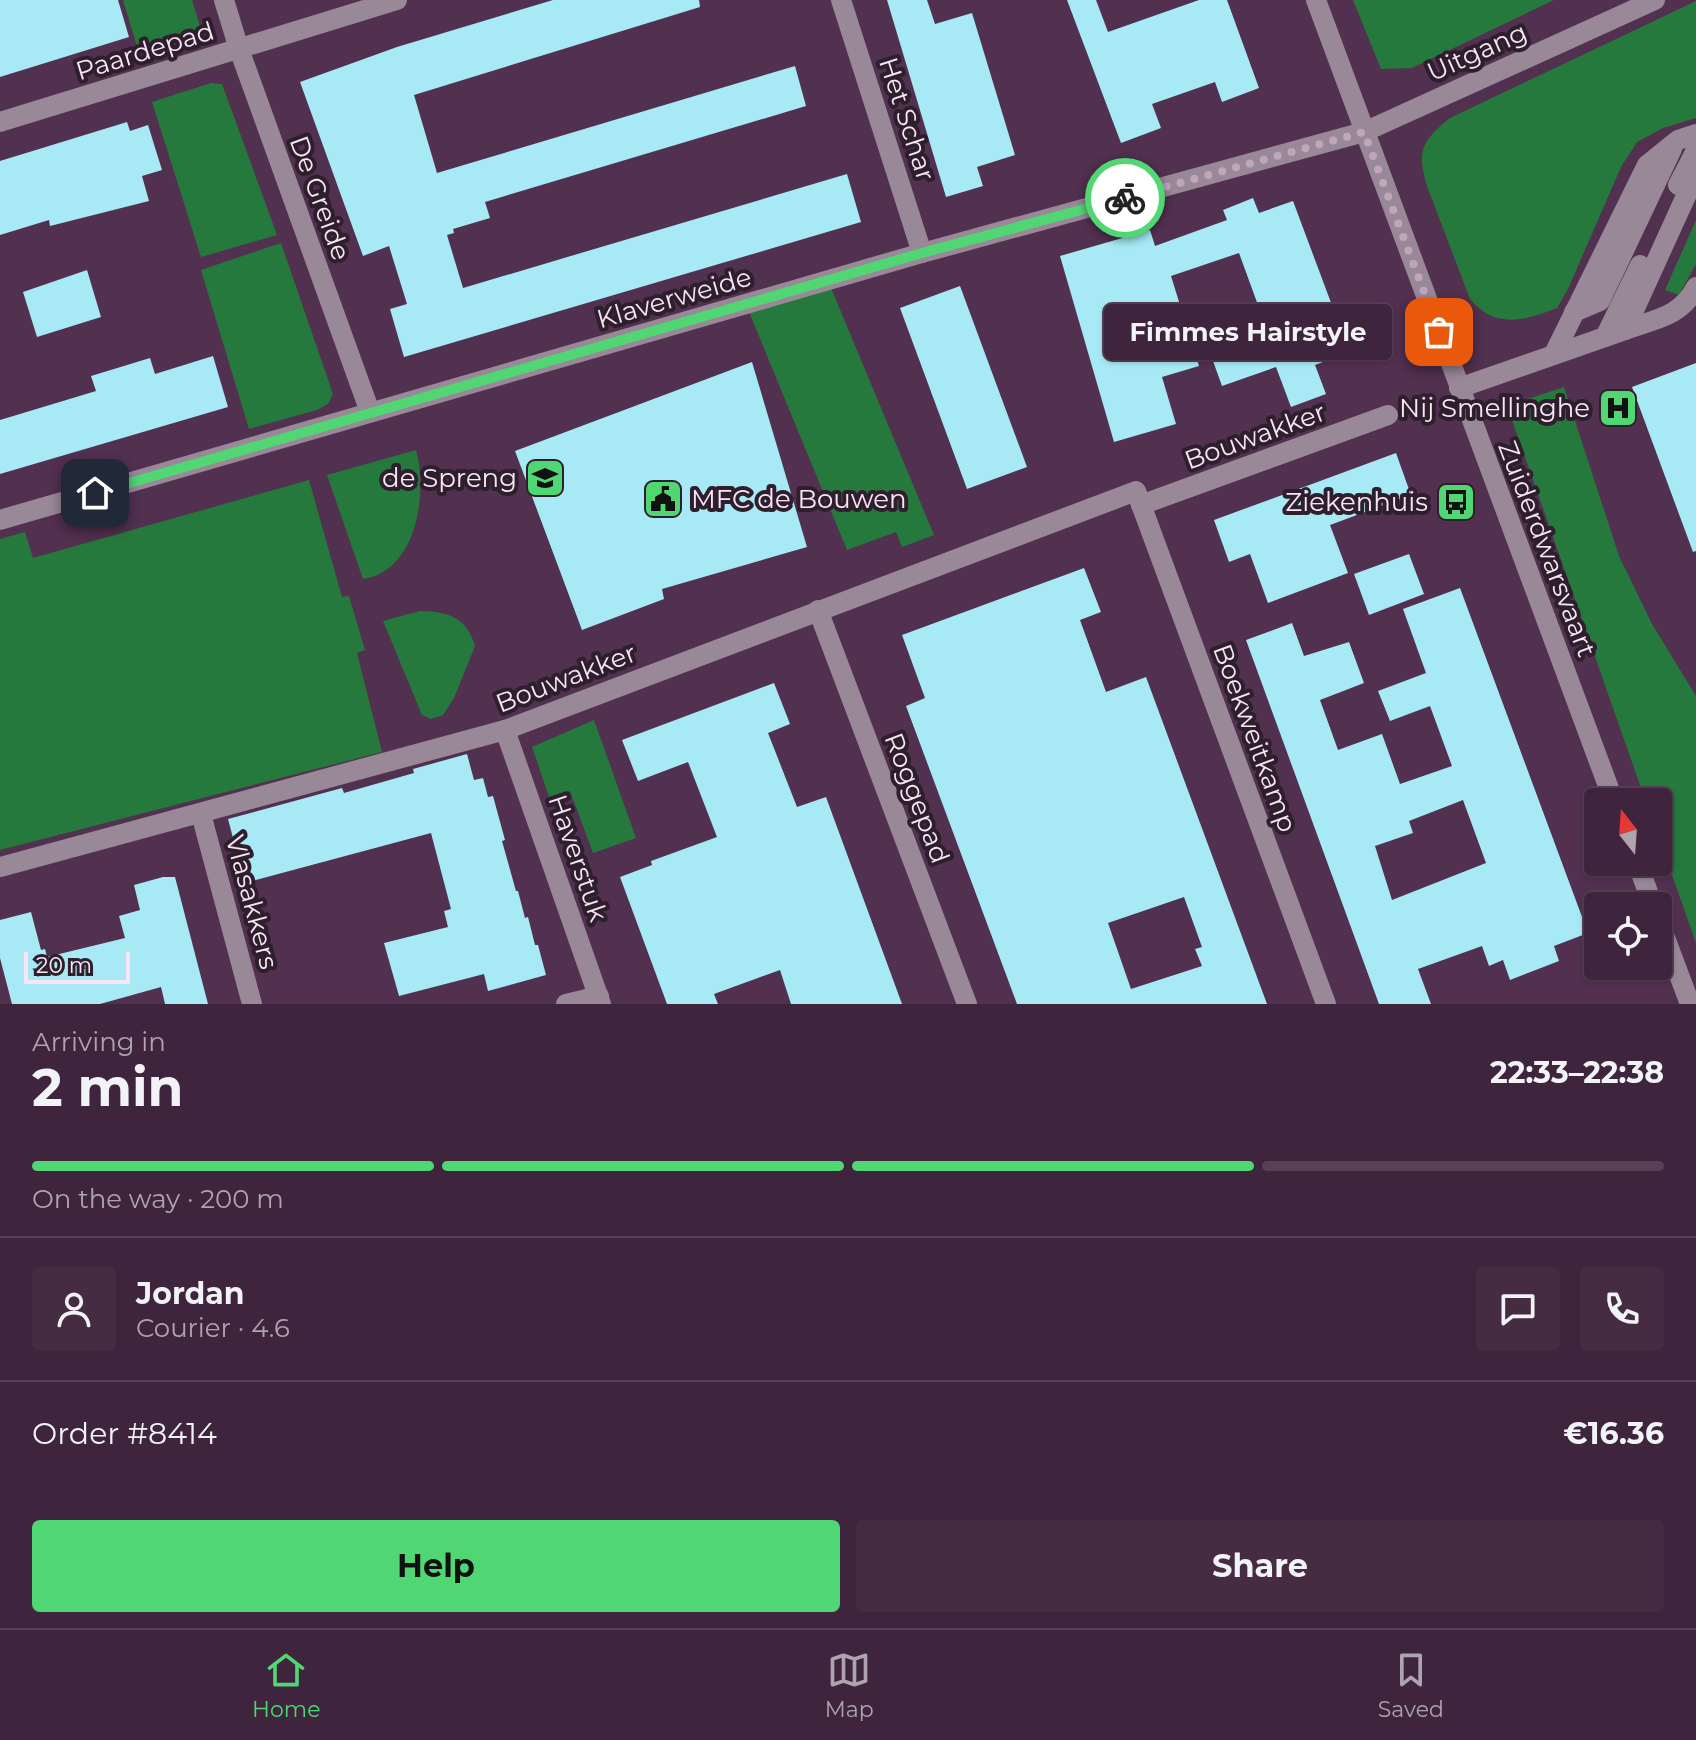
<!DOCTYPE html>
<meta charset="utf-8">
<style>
:root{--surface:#3e243c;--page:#452c43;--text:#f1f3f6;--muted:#ada4af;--line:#574156;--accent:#51d674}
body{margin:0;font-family:Montserrat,sans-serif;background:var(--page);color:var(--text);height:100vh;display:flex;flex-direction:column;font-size:30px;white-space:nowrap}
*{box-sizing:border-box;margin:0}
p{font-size:26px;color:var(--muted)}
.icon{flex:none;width:44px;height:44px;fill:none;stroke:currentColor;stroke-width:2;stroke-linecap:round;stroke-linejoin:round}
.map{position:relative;height:1004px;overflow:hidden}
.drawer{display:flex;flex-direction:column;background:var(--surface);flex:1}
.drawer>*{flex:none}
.needle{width:52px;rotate:343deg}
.controls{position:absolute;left:1584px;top:788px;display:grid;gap:16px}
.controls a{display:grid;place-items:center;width:88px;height:88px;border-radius:8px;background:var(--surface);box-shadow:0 2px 6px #0004,0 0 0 2px var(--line);font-size:40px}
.scale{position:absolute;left:24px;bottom:20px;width:106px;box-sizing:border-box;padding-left:8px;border:4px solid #fae5f8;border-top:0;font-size:22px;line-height:28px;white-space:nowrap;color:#fae5f8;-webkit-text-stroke:6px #2e1f2d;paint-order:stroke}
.pin{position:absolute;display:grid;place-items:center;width:68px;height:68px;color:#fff;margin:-34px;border-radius:16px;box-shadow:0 4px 12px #0006}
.courier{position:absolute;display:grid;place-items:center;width:80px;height:80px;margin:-40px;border:6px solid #51d674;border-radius:50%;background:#fff;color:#222;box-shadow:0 2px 10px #0007}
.bubble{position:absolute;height:56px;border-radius:8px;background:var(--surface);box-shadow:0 2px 6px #0004,0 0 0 2px var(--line);font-size:26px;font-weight:700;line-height:56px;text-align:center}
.summary em{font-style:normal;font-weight:700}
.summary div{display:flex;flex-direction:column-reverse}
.summary{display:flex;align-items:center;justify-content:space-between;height:136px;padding:0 32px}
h1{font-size:52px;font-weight:700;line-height:60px}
.bar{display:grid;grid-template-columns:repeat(4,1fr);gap:12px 8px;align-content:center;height:96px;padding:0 32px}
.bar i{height:10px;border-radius:6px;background:var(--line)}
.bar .active{background:var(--accent)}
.bar p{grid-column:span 4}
.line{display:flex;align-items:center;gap:20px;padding:0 32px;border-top:2px solid var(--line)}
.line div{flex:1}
.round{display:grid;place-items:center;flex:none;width:84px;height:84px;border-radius:8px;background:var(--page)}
.primary-button{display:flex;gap:16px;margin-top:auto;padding:16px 32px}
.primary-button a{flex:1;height:92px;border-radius:8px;background:var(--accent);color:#111;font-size:32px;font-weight:700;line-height:92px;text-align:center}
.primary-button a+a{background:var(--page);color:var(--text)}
.menu{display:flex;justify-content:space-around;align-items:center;height:112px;border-top:2px solid var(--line);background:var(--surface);font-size:22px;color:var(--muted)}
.menu a{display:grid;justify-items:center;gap:4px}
.menu .active{color:var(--accent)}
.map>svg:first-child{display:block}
.green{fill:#26793d}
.building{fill:#a7eaf5;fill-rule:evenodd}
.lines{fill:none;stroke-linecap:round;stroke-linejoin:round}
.minor{stroke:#998898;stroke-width:20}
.done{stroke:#bfa6bd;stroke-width:8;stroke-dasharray:0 14.4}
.route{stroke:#51d674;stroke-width:10}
.labels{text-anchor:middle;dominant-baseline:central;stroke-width:8;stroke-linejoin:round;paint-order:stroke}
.street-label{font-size:26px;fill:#fae5f8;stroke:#2e1f2d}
.poi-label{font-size:26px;fill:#fae5f8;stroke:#2e1f2d;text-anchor:end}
</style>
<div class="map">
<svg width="1696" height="1004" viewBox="0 0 1696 1004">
<rect width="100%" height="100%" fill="#523050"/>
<g class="green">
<polygon points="123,0 192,0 200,26 189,38 139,53"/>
<polygon points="1353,0 1554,0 1412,68 1381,69"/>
<path d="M1696,1V118L1663,128L1637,142L1621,167L1568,289L1557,308C1525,321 1494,329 1470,299L1427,186C1416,150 1423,140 1450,118Z"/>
<polygon points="211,83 222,84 277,235 201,257 152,102"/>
<polygon points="1696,220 1696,264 1679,295 1665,290"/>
<polygon points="281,243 333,394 328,404 317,410 249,429 201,270"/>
<polygon points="831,288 934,535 902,547 896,532 847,550 749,312"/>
<polygon points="1564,387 1619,556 1652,624 1696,696 1696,943 1658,835 1658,802 1646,802 1512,420 1512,408 1516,403"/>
<path d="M416,450C428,493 417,571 363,579L327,475Z"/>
<polygon points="309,480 342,597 349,596 365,650 357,653 382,752 0,850 0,539 25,532 33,558"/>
<path d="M420,611C449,612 466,617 475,646L454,698L443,715L431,719L422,715L383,621Z"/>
<polygon points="594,720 636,838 593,853 570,791 549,797 532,747"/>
</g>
<g class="building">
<polygon points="0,0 118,0 129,37 0,77"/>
<polygon points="553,0 699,0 700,7 414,95 437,173 795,66 806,106 485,202 490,218 453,229 454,233 447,235 463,288 847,174 861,222 404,357 390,309 407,304 389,246 363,256 300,82 397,47"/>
<polygon points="887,0 927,0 935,24 972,13 1015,155 977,167 983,186 946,197"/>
<polygon points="1067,0 1096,0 1108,32 1199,0 1227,0 1259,88 1222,102 1215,82 1152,104 1161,128 1121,143"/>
<polygon points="127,122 130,131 148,125 162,170 142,176 149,201 50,226 49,220 0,235 0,161"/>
<polygon points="1253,198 1259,213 1293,201 1333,308 1349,352 1315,365 1326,394 1291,407 1276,367 1222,386 1208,347 1266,327 1239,253 1171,276 1199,366 1162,377 1176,424 1114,442 1060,256 1150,230 1155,246 1227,220 1223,210"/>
<polygon points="87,270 101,317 37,337 23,292"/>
<polygon points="960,286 1027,467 967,489 900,308"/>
<polygon points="213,356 228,407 0,474 0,420 96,391 91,376 150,358 155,374"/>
<polygon points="752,362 807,547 662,589 664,599 582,630 515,451"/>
<polygon points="1696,363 1696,551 1693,552 1632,387"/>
<polygon points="1396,453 1411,495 1330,525 1348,573 1268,603 1250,554 1229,562 1214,520"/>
<polygon points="1409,554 1424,594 1369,615 1354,574"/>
<path d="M1084,568L1101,612L1080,620L1106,692L1146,677L1267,1004H1017L906,706L925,698L902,635ZM1184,897L1202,947L1195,949L1202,966L1131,989L1108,923Z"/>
<path d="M1460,588L1588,933L1554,946L1559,961L1510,980L1503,960L1489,966L1482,946L1418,969L1431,1004H1379L1246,640L1292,623L1304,656L1349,642L1364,683L1320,700L1338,750L1382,734L1400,784L1452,766L1430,706L1390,721L1378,691L1426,673L1403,609ZM1463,800L1486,863L1392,900L1375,846L1413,833L1409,821Z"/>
<polygon points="774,683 790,724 768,733 797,807 826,797 902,1004 791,1004 780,970 714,994 718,1004 667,1004 620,877 652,865 651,861 717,837 688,762 638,781 622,740"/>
<polygon points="467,754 474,780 483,778 488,797 493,796 505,840 502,841 516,891 518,891 525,918 528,917 535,945 538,945 546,975 488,991 484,974 399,996 384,943 448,927 444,911 451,909 431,833 245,883 228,819 342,788 344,793 414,773 413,769"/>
<polygon points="163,877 175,877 208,1004 165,1004 161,987 100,1004 12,1004 0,958 0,920 31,912 41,950 45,949 47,957 125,938 119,916 140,910 134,885"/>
</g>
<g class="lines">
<g class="minor">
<polyline points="224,0 239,49 370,412"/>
<polyline points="841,0 922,253"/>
<polyline points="1316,0 1614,802"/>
<polyline points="0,122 397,0"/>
<polyline points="1678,185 1696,150"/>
<polyline points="1574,312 1600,301 1672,149"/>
<path d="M1625,330C1655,319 1681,317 1696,287"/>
<polyline points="1605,337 1640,265"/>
<polyline points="1554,354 1647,165 1678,140 1696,134"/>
<polyline points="1459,388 1625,330 1696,174"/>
<polyline points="1141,505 1388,415"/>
<polyline points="0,520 922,253 1364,132 1655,0"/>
<polyline points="818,610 967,1004"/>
<polyline points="505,730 601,1004"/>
<polyline points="201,814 252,1004"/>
<polyline points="1637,862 1653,906"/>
<polyline points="0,867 505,730 1136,491 1326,1004"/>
<polyline points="1658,919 1690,1004"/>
<polyline points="566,1004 599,996"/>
</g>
</g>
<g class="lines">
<polyline class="done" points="1125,198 1364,132 1439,332"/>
<polyline class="route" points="95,493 922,253 1125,198"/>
</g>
<defs>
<g id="hospital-square" transform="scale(2)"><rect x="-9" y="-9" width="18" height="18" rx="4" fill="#51d674" stroke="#2e1f2d"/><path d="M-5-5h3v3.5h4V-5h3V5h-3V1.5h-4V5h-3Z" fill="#111"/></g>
<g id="school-square" transform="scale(2)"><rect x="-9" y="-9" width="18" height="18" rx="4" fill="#51d674" stroke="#2e1f2d"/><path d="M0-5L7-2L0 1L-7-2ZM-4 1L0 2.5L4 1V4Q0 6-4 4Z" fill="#111"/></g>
<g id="civic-square" transform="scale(2)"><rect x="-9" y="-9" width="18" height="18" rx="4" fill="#51d674" stroke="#2e1f2d"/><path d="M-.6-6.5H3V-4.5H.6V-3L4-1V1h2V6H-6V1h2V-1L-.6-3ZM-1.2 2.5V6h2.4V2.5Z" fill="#111"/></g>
<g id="bus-square" transform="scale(2)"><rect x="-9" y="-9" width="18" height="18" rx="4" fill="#51d674" stroke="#2e1f2d"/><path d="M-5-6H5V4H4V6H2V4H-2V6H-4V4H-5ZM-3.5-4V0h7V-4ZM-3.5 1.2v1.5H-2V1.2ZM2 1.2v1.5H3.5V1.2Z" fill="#111"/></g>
</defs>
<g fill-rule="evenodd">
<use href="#hospital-square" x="1618" y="408"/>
<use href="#school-square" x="545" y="478"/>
<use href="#civic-square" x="663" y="499"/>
<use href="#bus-square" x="1456" y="502"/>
</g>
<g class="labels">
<g class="street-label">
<text transform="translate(145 51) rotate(-17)">Paardepad</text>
<text transform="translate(1477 52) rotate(-24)">Uitgang</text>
<text transform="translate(907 119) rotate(72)">Het Schar</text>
<text transform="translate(320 198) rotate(70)">De Greide</text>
<text transform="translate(674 298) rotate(-16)">Klaverweide</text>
<text transform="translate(1255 436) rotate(-20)">Bouwakker</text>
<text transform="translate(1547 549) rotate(69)">Zuiderdwarsvaart</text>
<text transform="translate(566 678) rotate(-21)">Bouwakker</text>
<text transform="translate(1255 738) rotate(70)">Boekweitkamp</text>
<text transform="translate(917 798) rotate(69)">Roggepad</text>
<text transform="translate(578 858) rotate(71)">Haverstuk</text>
<text transform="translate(252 902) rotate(75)">Vlasakkers</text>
</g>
<g class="poi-label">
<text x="1590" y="408">Nij Smellinghe</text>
<text x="517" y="478">de Spreng</text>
<text x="691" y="499" text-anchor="start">MFC de Bouwen</text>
<text x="1428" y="502">Ziekenhuis</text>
</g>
</g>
</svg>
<div class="controls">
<a><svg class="needle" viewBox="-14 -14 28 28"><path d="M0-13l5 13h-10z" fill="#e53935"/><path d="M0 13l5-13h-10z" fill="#ada4af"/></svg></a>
<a><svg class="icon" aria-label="locate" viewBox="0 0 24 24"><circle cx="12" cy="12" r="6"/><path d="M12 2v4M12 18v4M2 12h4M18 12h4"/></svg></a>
</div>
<div class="scale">20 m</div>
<div class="pin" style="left:1439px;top:332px;background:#ea580c"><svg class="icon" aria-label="bag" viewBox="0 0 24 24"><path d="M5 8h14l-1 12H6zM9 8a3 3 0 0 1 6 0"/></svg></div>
<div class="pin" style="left:95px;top:493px;background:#1f2937"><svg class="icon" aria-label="home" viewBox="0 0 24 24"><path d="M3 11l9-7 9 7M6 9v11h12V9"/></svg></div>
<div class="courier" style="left:1125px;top:198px"><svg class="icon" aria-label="bike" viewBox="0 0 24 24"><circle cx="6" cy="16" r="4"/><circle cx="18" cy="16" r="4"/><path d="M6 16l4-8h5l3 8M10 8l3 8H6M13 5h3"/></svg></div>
<div class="bubble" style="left:1104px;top:304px;width:288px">Fimmes Hairstyle</div>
</div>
<section class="drawer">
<div class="summary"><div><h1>2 min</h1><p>Arriving in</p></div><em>22:33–22:38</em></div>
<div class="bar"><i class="active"></i><i class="active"></i><i class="active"></i><i></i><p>On the way · 200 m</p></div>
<div class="line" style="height:144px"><a class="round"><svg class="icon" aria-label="person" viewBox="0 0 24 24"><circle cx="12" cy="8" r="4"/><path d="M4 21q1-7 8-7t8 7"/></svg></a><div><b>Jordan</b><p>Courier · 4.6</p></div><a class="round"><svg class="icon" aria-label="chat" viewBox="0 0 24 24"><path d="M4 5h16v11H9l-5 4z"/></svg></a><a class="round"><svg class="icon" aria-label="phone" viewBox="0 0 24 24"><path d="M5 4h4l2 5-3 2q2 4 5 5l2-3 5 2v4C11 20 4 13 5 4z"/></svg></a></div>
<div class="line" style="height:104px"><div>Order #8414</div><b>€16.36</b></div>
<div class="primary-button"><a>Help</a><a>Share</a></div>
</section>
<nav class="menu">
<a class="active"><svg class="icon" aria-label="home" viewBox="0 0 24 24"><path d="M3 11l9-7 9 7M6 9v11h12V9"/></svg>Home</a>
<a><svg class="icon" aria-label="map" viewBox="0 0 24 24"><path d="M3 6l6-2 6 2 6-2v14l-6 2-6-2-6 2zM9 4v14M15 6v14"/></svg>Map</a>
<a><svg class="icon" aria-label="saved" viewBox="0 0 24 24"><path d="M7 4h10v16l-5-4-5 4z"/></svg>Saved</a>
</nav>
